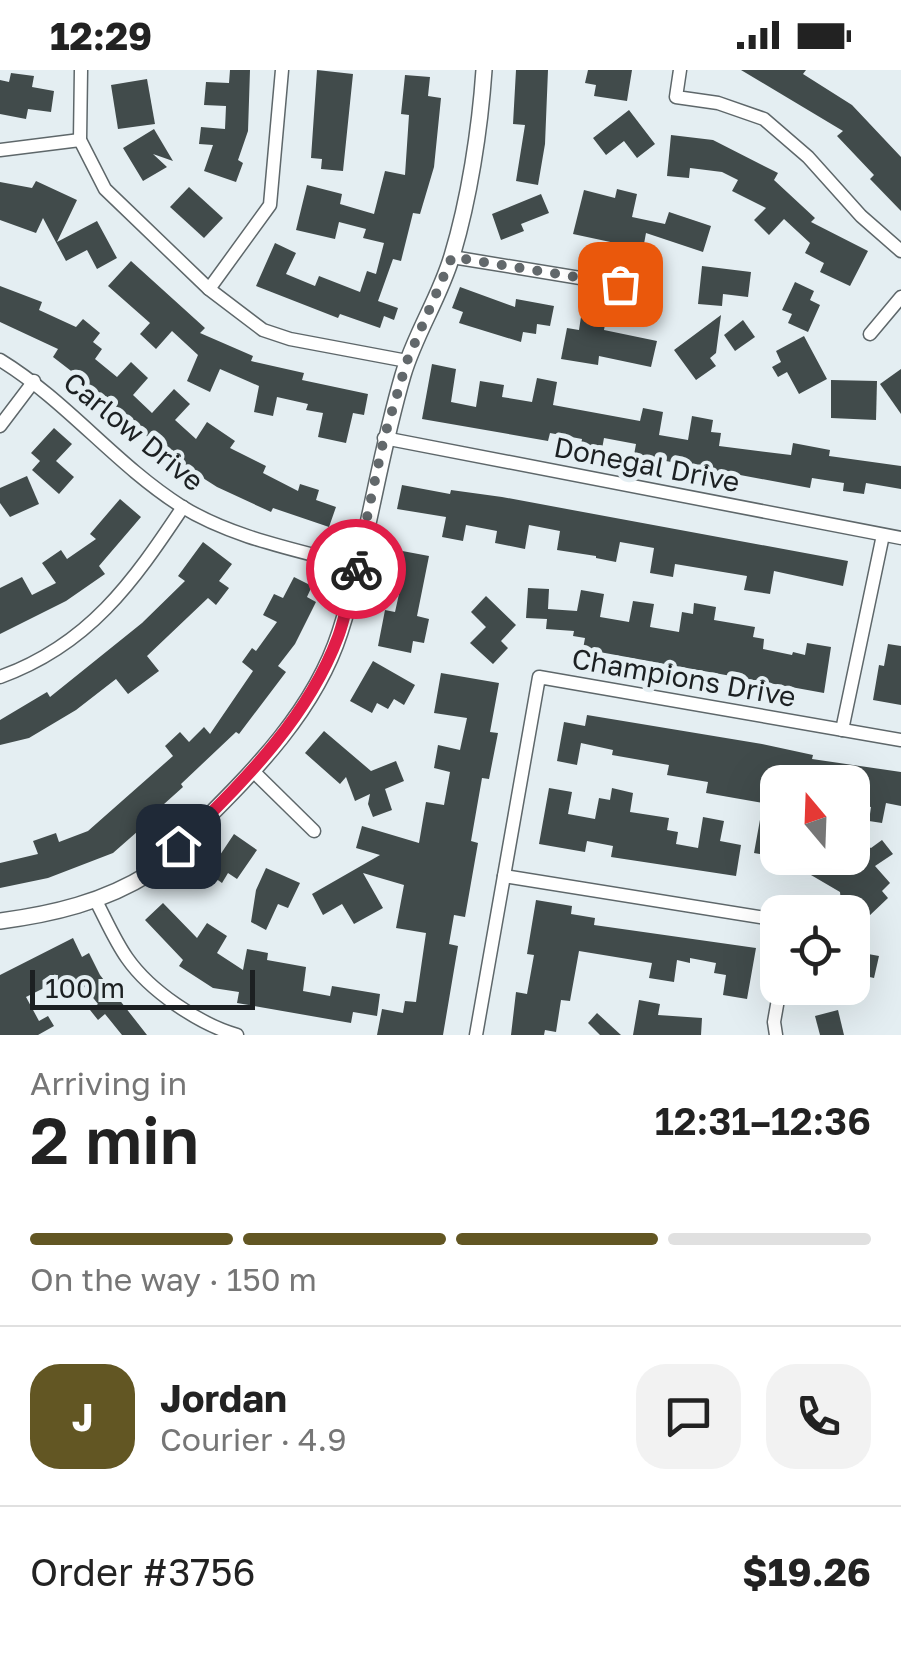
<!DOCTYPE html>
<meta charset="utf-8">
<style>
:root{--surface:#fff;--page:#f2f2f2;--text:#222;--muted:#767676;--line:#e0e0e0;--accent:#625623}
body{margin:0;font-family:"Golos Text",sans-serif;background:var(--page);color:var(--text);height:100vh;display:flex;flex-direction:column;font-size:38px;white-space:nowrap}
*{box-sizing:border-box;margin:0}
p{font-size:32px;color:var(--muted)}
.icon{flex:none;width:55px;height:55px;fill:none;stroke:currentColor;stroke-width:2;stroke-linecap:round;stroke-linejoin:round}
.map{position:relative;height:965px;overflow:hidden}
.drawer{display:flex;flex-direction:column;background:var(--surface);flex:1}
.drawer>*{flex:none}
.needle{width:65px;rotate:341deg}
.fabs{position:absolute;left:760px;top:695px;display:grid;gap:20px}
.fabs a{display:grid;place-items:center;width:110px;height:110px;border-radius:20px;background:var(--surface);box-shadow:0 10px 40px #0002;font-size:50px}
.scale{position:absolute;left:30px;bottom:25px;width:225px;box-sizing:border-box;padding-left:10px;border:5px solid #1c2022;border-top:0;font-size:28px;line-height:35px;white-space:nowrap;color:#1c2022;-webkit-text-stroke:8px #e4eef2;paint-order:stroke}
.pin{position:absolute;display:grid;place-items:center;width:85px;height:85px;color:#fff;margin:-42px;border-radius:20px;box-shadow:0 5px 15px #0006}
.courier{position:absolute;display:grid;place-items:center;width:100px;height:100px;margin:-50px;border:8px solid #e11d48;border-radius:50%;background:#fff;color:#222;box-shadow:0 2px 12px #0007}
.headline em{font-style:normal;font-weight:600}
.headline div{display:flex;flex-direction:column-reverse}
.headline{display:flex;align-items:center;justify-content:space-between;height:170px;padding:0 30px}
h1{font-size:65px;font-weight:600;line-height:75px}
.bar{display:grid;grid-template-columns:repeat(4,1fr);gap:15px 10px;align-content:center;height:120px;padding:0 30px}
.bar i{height:12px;border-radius:8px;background:var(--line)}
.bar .active{background:var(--accent)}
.bar p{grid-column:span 4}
.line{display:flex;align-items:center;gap:25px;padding:0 30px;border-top:2px solid var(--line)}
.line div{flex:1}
.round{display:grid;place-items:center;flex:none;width:105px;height:105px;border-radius:30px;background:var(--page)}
.status{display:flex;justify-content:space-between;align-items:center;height:70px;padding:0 50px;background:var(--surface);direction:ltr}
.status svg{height:28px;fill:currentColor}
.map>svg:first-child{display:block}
.building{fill:#414b4b}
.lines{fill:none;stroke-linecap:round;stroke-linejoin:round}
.minor-casing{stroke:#5e676a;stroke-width:15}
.tertiary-casing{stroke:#5e676a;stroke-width:18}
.minor{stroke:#fff;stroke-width:12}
.tertiary{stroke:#fff;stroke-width:15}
.done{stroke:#62686b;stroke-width:10;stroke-dasharray:0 18}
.route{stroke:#e11d48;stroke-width:12}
.labels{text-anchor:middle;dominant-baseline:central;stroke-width:10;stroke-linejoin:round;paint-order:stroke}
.street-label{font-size:28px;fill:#1c2022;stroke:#e4eef2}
</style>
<div class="status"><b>12:29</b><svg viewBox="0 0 49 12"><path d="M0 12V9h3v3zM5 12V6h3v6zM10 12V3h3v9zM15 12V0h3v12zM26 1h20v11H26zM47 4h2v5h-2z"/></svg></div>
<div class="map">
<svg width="901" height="965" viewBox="0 0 901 965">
<rect width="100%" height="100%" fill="#e4eef2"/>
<g class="building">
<polygon points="230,0 250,0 248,61 238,90 243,93 236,112 204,101 213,75 199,74 201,57 225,59 226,36 204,35 206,12 229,13"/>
<polygon points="317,0 353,4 343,101 321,99 322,89 311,88"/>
<polygon points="516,0 548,0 545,74 538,115 516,111 525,55 513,54"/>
<polygon points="588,0 632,0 627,31 594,26 596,15 585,13"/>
<polygon points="741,0 806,0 803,4 852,35 901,87 901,141 870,109 874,105 837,66 843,61"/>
<polygon points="11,3 34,6 32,17 54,21 51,42 28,39 26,49 0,44 0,10 9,12"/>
<polygon points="405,5 430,7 428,26 441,28 434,97 420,144 413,143 401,191 393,189 378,231 398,238 394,250 384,246 380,258 340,244 338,248 256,216 275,173 296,183 286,204 315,216 319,206 360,222 367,201 376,204 384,173 363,168 366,159 339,152 335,169 296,160 307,115 342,124 340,134 374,144 385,101 405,105 409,45 401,44"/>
<polygon points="147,9 155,54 118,59 111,15"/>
<polygon points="629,40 655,74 637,88 624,71 606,85 593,68"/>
<polygon points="154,59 173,91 153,84 167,97 143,111 123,78"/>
<polygon points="671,65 713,70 778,103 774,110 815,148 811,152 868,181 850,216 820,202 824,193 805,183 810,173 784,149 769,165 754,150 766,138 732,121 738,110 722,102 690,98 689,108 667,106"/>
<polygon points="36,111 77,130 57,172 97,151 117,188 97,199 87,180 66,191 43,148 36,163 0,150 0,112 32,118"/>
<polygon points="189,117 223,148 204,168 170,137"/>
<polygon points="617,119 637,124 632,147 665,154 669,142 711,156 703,182 646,163 643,179 573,164 584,120 615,128"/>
<polygon points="541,124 549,143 521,154 524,161 501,170 492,144"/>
<polygon points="131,191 205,258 200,263 253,286 251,291 304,303 302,310 368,324 364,345 353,343 346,373 318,367 323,343 306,340 308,334 277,327 273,346 254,342 259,316 220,299 210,322 187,311 198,285 172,261 156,279 140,264 150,253 108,216"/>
<polygon points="702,196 751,202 748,227 723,224 722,236 698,234"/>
<polygon points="795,212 814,221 810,230 820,235 808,262 788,253 792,244 782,240"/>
<polygon points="0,216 42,232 39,240 76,257 83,249 100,263 93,272 102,279 95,289 117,307 131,292 148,308 133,325 152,343 174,319 190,334 175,350 196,369 207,352 235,371 230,378 266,396 263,403 298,421 300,414 319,420 316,430 336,437 329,457 273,438 271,442 217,417 167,385 101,324 53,287 58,279 0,252"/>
<polygon points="460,217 515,237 516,229 554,236 550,256 537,254 536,264 523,262 521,272 459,253 463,242 452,238"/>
<polygon points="582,240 607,244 604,260 657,271 651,297 599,286 598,295 561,289 567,258 579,260"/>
<polygon points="721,245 716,283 710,288 716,296 696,310 674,280"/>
<polygon points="743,250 755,267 735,281 724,265"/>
<polygon points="804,266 827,309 799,324 787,302 778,307 772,297 781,292 776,281"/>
<polygon points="432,294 456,299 451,332 476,337 480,311 504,315 502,327 532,332 537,308 557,312 553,335 640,351 643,338 663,342 659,365 688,370 692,346 713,350 711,362 721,363 719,376 791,385 793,373 830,380 829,386 901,396 901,419 866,413 864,424 843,421 844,413 812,408 810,418 634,385 636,374 604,368 602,379 581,375 582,369 550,363 548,371 422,349"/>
<polygon points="901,299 901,344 880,314"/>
<polygon points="831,310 877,311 876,350 831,348"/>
<polygon points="54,358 72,374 56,391 74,407 59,424 32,400 40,391 31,383"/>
<polygon points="27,406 39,434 10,447 0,433 0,418"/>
<polygon points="402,415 450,424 451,420 502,427 848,491 843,516 774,501 770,524 744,520 747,506 675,494 673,507 650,503 654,478 620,472 616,492 596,488 596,486 557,480 560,461 529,455 525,479 495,473 497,461 466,455 463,471 442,467 446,447 397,439"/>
<polygon points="120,429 141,447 99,496 105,504 66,531 0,564 0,518 22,507 32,525 56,513 42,493 61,480 67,489 96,469 90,464"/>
<polygon points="203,472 232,494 219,511 229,518 216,535 208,528 147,586 159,601 128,624 116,609 76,640 29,668 0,675 0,650 47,622 50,627 142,553 185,511 178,506"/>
<polygon points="397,480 429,486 417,546 429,549 424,573 413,571 411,583 378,576 385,540 395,542 403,506 392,504"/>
<polygon points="294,507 312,516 307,527 316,532 295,574 278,596 286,602 239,664 236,662 181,714 183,717 144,752 146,754 113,783 48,808 0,818 0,793 38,784 33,771 56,763 59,772 88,761 173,686 165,676 180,662 189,672 204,657 210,664 253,601 242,592 252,578 256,581 277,552 263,545 274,524 283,528"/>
<polygon points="528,518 549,519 548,539 577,541 581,520 604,524 600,547 629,552 633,531 654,534 650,557 679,562 682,542 693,544 694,533 716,537 714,550 755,557 753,567 764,569 763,579 792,585 793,582 805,585 807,573 831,577 824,623 583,579 585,568 573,566 574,561 546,559 547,549 526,548"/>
<polygon points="486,526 516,555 501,571 508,578 493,594 470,573 486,557 471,542"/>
<polygon points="888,574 901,576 901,635 873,630 879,595 884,596"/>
<polygon points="373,591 415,615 404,635 394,629 388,639 377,633 372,643 350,631"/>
<polygon points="441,603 499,613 490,662 498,663 489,709 482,708 471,771 478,773 465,847 454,845 449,874 458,876 443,965 377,965 382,939 403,943 405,931 416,932 426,863 396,858 404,815 363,803 383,838 354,854 342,834 323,845 312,824 380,785 356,778 362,756 419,773 426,732 444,735 450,702 434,698 438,675 460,680 467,648 434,643"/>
<polygon points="587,645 762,674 813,685 812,689 901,702 901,736 886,733 882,753 869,751 871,737 852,734 852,712 778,712 778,787 754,783 763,733 706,723 708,712 667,705 669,695 612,685 613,680 581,673 577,695 557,691 564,652 585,656"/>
<polygon points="324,661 371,701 396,691 404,711 385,719 392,740 373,747 368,734 370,724 355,731 346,707 340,714 305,683"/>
<polygon points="549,718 572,722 568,744 595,749 599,728 610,730 612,718 633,723 630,742 669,748 667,760 678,762 676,774 698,778 703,747 724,751 720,771 741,775 736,806 611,787 613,776 587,771 585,782 539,774"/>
<polygon points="234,764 257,780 237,809 228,803 222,813 208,803"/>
<polygon points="852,768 871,778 882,770 893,784 875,796 890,813 882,821 888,828 868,847 869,863 852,864 852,842 842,842 840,822 799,798 805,788 852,788"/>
<polygon points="266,798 300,813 288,838 278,834 266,860 251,852 256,820"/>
<polygon points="536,830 572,836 571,844 595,848 594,855 756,878 747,929 723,925 726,905 714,903 716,893 690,888 690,893 677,890 674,912 649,908 652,893 579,881 570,931 561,930 556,962 545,960 544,965 511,965 516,922 527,924 534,885 527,884"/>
<polygon points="163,833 197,868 207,853 227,866 217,883 243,900 247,879 268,883 267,890 306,897 303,921 330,926 332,916 380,924 377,946 353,942 351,953 237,933 239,922 213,918 179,896 183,890 145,850"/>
<polygon points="73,868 82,887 89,883 100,905 147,965 122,965 105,944 98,950 90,940 98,934 79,910 56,922 52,914 26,927 39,951 48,946 54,956 38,965 0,965 0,905"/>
<polygon points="852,881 879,886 874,908 852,903"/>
<polygon points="639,930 660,934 658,945 702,948 701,965 633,965"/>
<polygon points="838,940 844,965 820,965 815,946"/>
<polygon points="597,943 621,965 600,965 588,953"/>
</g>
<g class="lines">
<g class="minor-casing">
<g id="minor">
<polyline points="81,0 80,70 105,119 209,219 263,260 290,269 407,291"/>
<polyline points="680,0 676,27 718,33 764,49 808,87 861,146 901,181"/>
<polyline points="0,80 80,70"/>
<polyline points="452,187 653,220"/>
<polyline points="209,219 270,135 282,0"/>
<polyline points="870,264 901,227"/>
<path d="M0,290C67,331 115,394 181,436C232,468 298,480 356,496"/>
<polyline points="0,356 34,311"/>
<polyline points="384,368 901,468"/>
<path d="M0,607C89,575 133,512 183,437"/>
<polyline points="842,660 883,465"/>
<polyline points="253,701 314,761"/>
<polyline points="504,806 778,850"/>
<path d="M96,831C106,850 115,871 127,888C150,921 199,954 237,965"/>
<polyline points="476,965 539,607 901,670"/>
<polyline points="776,965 774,952 780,918"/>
</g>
</g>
<g class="tertiary-casing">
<path id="tertiary" d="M0,851C53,844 104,832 150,803C168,792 183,771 199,756C255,700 315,640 340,562C367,478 378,390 403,305C415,264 440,227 452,186C469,130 480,59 484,0"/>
</g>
<use href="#minor" class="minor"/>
<use href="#tertiary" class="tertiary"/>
</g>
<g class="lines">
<polyline class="done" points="356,499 384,368 407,291 452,187 620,214"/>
<path class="route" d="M178,776C241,713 306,652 338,567C346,545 350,521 356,499"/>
</g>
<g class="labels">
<g class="street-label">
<text transform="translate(134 361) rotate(39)">Carlow Drive</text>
<text transform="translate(647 394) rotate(11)">Donegal Drive</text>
<text transform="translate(684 607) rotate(10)">Champions Drive</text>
</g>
</g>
</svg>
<div class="fabs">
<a><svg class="needle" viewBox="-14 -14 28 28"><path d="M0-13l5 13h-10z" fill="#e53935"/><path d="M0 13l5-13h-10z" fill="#767676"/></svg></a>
<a><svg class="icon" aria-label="locate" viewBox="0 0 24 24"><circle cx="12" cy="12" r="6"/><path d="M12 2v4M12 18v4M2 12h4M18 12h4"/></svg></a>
</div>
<div class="scale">100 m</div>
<div class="pin" style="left:620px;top:214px;background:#ea580c"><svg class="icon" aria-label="bag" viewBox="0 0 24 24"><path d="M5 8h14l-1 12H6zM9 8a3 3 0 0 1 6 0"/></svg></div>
<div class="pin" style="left:178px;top:776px;background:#1f2937"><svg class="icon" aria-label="home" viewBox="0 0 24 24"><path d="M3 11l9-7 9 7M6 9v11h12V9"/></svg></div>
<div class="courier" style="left:356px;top:499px"><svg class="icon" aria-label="bike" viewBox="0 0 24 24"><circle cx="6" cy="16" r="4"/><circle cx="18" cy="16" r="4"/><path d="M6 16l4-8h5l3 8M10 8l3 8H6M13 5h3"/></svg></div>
</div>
<section class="drawer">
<div class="headline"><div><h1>2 min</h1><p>Arriving in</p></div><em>12:31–12:36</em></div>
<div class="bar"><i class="active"></i><i class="active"></i><i class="active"></i><i></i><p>On the way · 150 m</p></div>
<div class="line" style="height:180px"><b class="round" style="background:var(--accent);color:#fff">J</b><div><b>Jordan</b><p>Courier · 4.9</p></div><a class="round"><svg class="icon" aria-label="chat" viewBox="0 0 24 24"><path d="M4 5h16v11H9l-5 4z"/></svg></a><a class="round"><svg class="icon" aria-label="phone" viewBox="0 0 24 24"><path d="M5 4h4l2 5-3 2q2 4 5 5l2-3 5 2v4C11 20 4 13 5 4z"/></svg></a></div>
<div class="line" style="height:130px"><div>Order #3756</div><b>$19.26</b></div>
</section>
